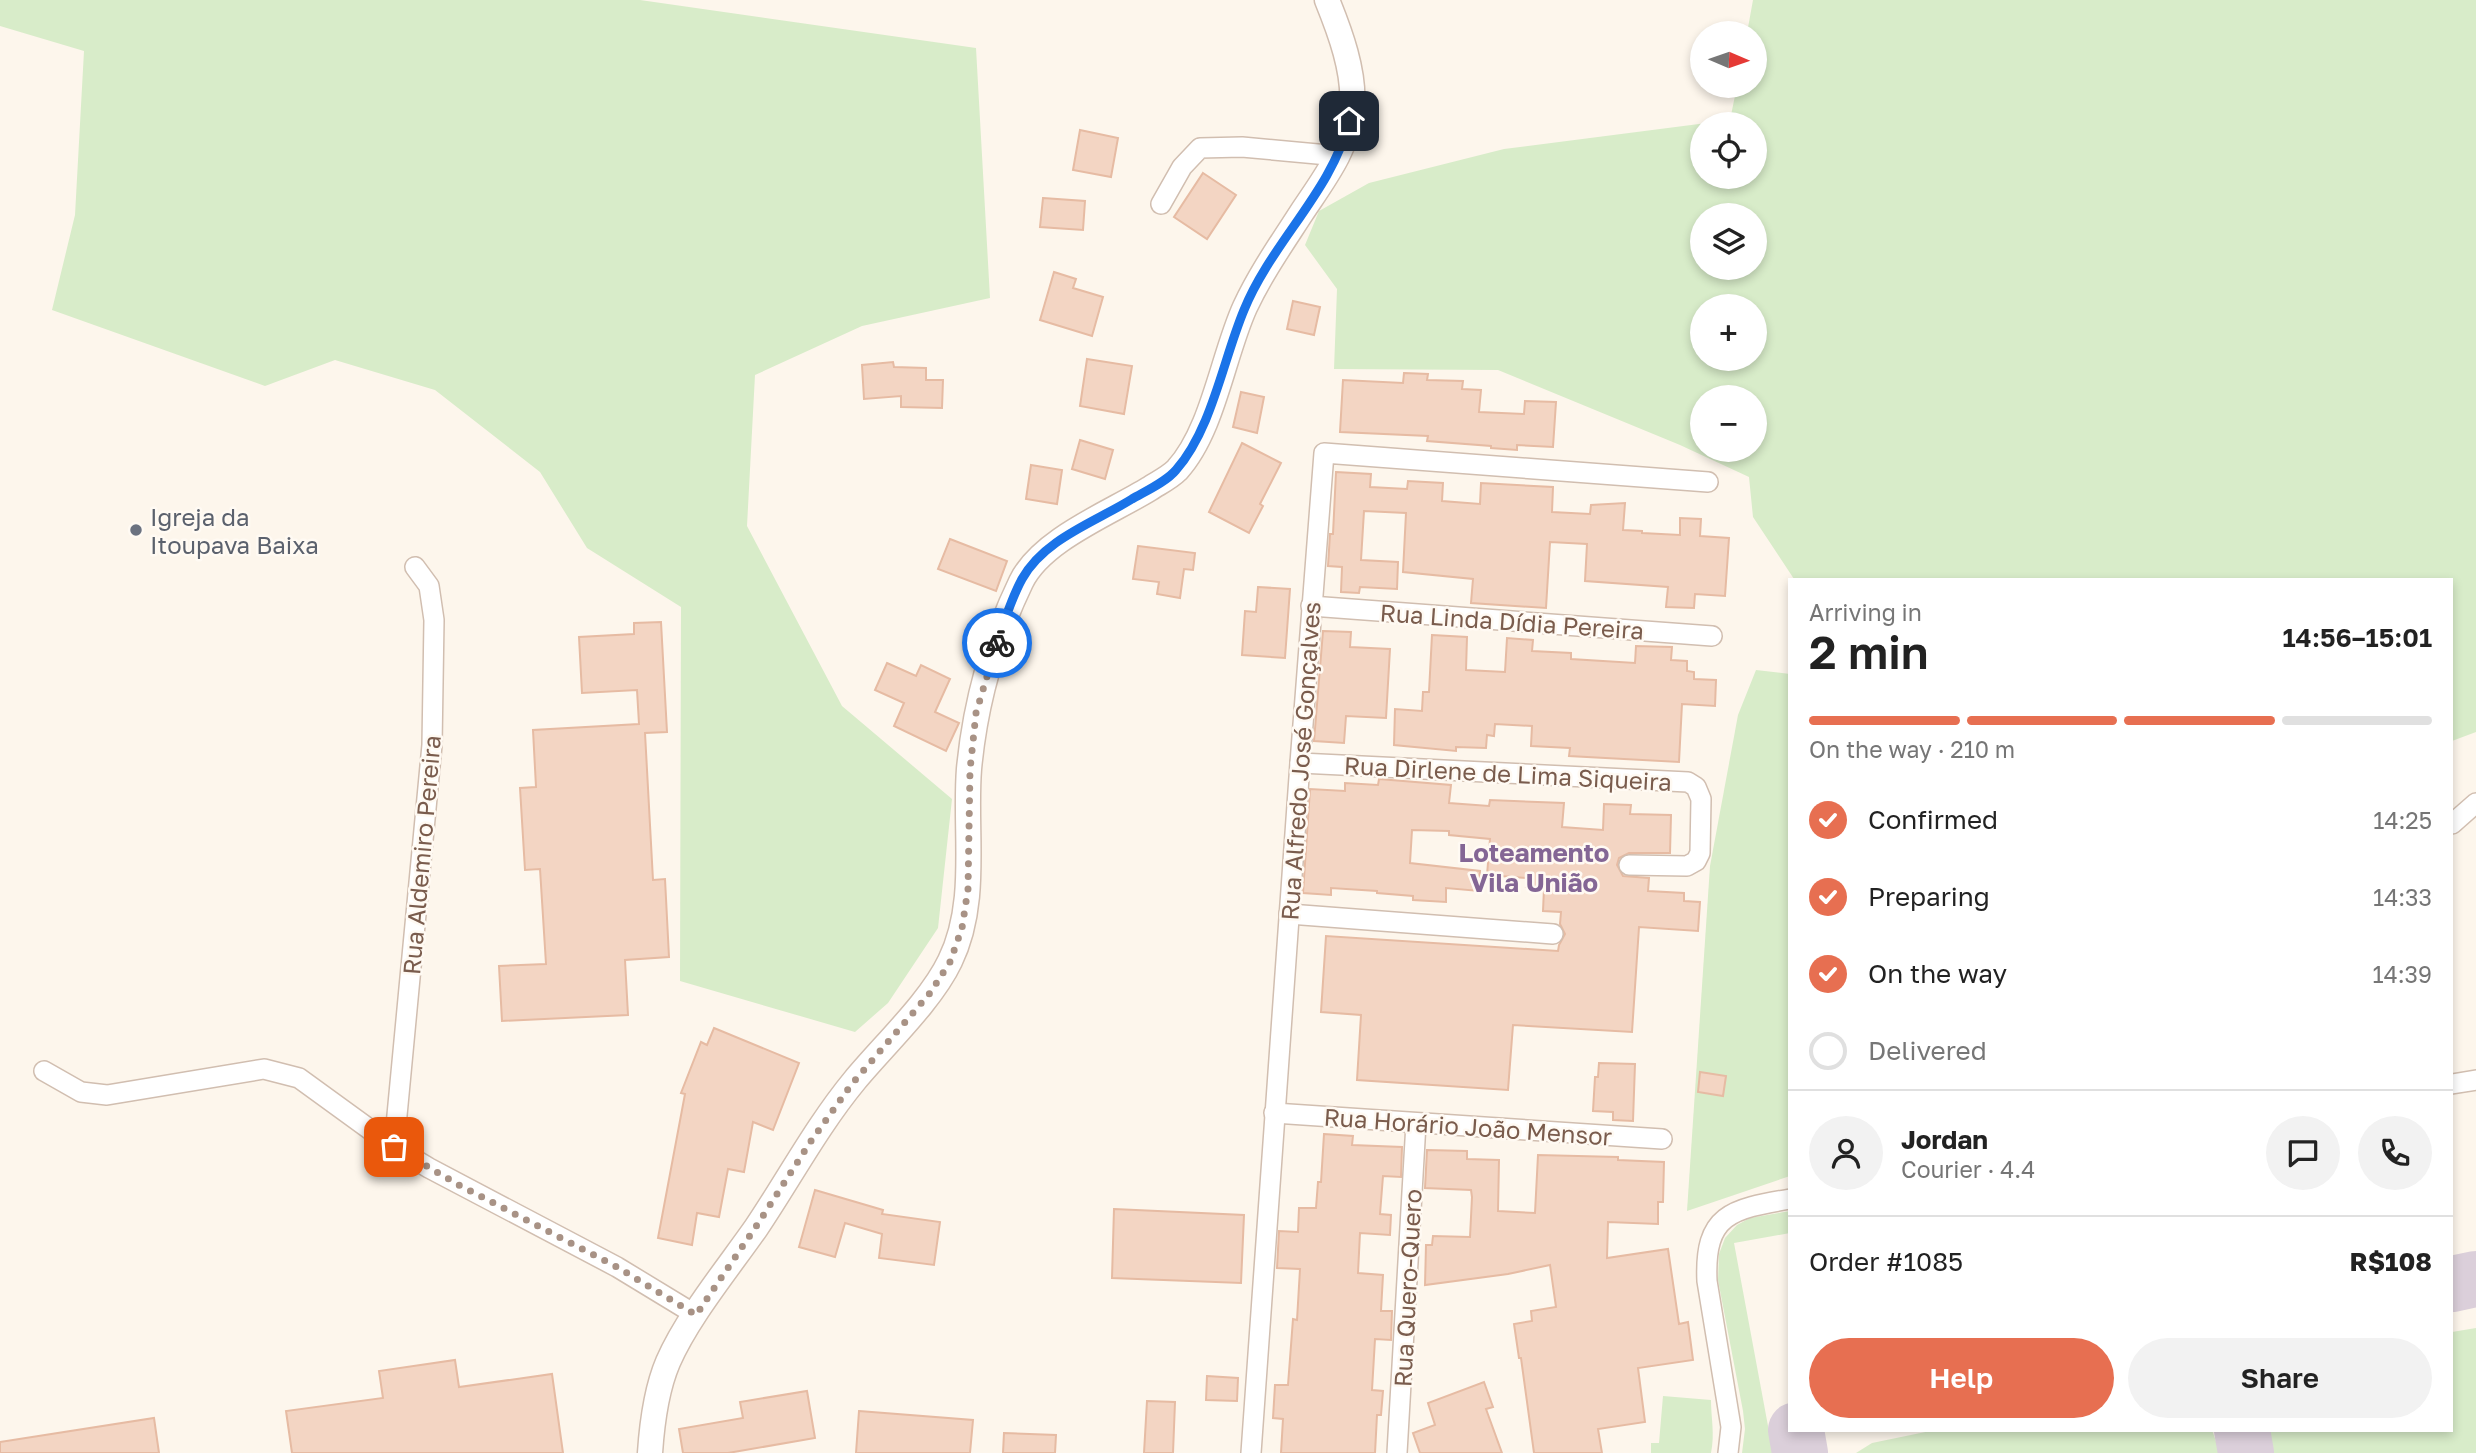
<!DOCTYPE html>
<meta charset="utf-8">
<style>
:root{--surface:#fff;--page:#f2f2f2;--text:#222;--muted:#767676;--line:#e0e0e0;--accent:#e76f51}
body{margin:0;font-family:"Golos Text",sans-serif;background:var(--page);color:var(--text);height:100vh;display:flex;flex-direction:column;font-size:26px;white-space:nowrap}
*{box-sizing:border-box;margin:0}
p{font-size:23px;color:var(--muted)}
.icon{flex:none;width:38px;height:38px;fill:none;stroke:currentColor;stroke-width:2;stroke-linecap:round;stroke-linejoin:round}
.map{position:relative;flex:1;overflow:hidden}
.side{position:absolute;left:1788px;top:578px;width:665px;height:854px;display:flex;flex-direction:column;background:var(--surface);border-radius:0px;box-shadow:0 4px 10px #0003}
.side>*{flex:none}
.needle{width:46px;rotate:92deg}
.buttons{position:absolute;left:1690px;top:21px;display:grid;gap:14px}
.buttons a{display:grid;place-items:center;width:77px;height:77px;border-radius:50%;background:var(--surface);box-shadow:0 4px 10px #0003;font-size:35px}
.pin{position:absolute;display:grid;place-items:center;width:60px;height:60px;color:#fff;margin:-30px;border-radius:14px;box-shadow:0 4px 10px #0006}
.courier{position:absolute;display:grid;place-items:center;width:70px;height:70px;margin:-35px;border:5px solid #1a73e8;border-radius:50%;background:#fff;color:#222;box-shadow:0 2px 9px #0007}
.head em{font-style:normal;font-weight:600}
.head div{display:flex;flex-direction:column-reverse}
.head{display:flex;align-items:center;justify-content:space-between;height:119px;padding:0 21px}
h1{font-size:46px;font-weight:600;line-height:52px}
.bar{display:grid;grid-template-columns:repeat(4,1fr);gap:10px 7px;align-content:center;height:84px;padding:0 21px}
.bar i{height:9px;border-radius:5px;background:var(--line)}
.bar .active{background:var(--accent)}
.bar p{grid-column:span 4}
.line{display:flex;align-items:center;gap:18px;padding:0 21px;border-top:2px solid var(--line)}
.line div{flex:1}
.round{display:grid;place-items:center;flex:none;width:74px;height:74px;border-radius:37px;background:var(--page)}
ol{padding:0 21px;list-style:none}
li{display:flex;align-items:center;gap:21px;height:77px}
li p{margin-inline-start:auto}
li .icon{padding:7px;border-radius:50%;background:var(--accent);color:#fff;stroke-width:4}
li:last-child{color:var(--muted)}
li i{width:38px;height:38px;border:4px solid var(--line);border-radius:50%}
.action{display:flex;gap:14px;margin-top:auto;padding:14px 21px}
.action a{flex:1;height:80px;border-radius:42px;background:var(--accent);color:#fff;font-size:28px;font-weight:600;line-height:80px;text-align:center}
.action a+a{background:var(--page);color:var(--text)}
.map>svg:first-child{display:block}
.green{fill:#d8ecc9;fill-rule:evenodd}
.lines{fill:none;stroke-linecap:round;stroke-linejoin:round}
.taxiway{stroke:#dbcfda;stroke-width:56}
.building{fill:#f3d5c3;stroke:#e6bba3;stroke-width:2}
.minor-casing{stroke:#d1beb0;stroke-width:22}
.tertiary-casing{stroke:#d1beb0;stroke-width:27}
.minor{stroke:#fff;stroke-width:19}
.tertiary{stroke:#fff;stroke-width:24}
.done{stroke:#a89285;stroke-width:7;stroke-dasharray:0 12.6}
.route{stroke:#1a73e8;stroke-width:9}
.worship-dot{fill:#6b7280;stroke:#fffaf3;stroke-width:2.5}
.labels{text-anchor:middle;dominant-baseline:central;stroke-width:5;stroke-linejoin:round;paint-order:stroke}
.worship-label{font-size:24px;fill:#5b616d;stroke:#fffaf3;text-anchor:start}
.street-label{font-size:24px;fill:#7a5c4d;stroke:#fffaf3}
.neighbourhood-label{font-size:26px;font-weight:bold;fill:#846695;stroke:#fffaf3}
</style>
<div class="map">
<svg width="2476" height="1453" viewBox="0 0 2476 1453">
<rect width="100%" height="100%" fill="#fdf6ec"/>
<g class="green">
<polygon points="0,0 640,0 976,48 990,298 862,326 755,375 747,526 842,706 952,799 938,928 888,1003 855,1032 680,981 681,607 587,548 540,472 435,390 335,360 265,386 52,310 75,215 84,51 0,26"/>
<path d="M1753,0H2476V732L2452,741V579H1794L1753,517L1749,477L1680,445L1498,370L1334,369L1337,289L1305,245L1319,211L1369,183L1504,149L1730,120L1737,86H1755V33H1747ZM1755,124V177H1703V124ZM1755,215V268H1703V215ZM1755,306V359H1703V306ZM1755,397V450H1703V397Z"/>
<polygon points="1756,670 1790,674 1790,1176 1687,1211 1710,866 1738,715"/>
<polygon points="1790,1211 1790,1233 1734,1243 1771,1442 1773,1439 1775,1453 1742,1453 1745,1429 1743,1411 1718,1280 1719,1254 1725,1238 1737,1225 1750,1218"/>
<polygon points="2476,1328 2476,1453 2268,1453 2265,1430 2452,1430 2452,1332"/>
<path d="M1663,1396L1711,1400C1711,1418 1715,1434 1711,1453H1651V1443H1659Z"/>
<polygon points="1935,1430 2212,1430 2220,1453 1856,1453 1872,1443"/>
</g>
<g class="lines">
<g class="taxiway">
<polyline points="2452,1284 2476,1279"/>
<polyline points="1796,1430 1800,1453"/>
<polyline points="2242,1430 2246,1453"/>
</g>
</g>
<g class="building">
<polygon points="1080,130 1118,138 1111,177 1073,170"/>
<polygon points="1203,173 1236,195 1207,239 1174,217"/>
<polygon points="1043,198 1085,201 1083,230 1040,227"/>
<polygon points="1054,272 1076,279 1073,288 1103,297 1092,336 1040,320"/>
<polygon points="1293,301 1320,307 1314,335 1287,329"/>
<polygon points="1087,359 1132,366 1124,414 1080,406"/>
<polygon points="893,362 894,367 926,368 926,380 943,380 942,408 901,407 901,396 864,399 862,365"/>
<polygon points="1404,373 1428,374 1427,380 1463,381 1462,389 1481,390 1479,412 1524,414 1525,401 1556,402 1553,447 1517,445 1517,450 1491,448 1491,446 1427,441 1428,436 1340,432 1343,380 1403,383"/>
<polygon points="1241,392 1264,397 1257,433 1233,427"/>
<polygon points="1080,440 1113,450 1105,479 1072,469"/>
<polygon points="1242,443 1281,463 1260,504 1263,506 1249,533 1209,512"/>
<polygon points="1031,465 1062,470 1057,504 1026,499"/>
<polygon points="1336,472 1371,474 1370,487 1407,489 1408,481 1443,483 1442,501 1480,504 1481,483 1553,487 1552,512 1590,514 1591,505 1625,503 1623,530 1642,531 1642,533 1680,535 1680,518 1701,519 1700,536 1729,538 1725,596 1695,594 1694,608 1666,607 1668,587 1585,581 1587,544 1550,542 1546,608 1471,603 1473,579 1403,572 1406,513 1364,511 1361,560 1398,562 1397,589 1360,587 1359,593 1341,592 1342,567 1328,566 1330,534 1333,534"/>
<polygon points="950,539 1007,561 996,591 938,569"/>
<polygon points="1138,546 1195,553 1193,570 1184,569 1180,598 1157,594 1159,582 1133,579"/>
<polygon points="1258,587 1290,589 1285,658 1242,655 1245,611 1256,612"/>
<polygon points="661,622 667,732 645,733 653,880 665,879 669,957 625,960 628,1015 502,1021 499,966 546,964 540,869 525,870 520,788 536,787 533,730 639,724 637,690 582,693 579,637 634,634 634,623"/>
<polygon points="1323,631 1351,632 1350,647 1390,649 1386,718 1346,716 1344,743 1314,741"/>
<polygon points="1432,635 1467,637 1466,670 1505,672 1507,638 1533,640 1532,651 1571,653 1571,659 1635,663 1636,646 1672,647 1671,660 1687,661 1687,671 1694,672 1694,679 1716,680 1715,706 1682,704 1679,762 1569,756 1570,748 1531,746 1532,726 1495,724 1494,736 1487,735 1486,748 1456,747 1456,751 1394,745 1395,709 1422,711 1423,692 1429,692"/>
<polygon points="887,663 916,676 921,665 950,679 935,712 959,723 946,751 894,726 904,703 875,690"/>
<polygon points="1379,779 1451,785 1449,803 1489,806 1490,800 1564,803 1562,827 1603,830 1604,804 1631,805 1630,814 1671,815 1670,853 1629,853 1619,858 1617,865 1623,876 1649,878 1648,891 1684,893 1684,901 1700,902 1698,931 1639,927 1632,1032 1513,1025 1508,1090 1357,1080 1361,1015 1321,1012 1326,936 1558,951 1559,945 1565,934 1560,924 1561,912 1543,911 1544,888 1526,887 1527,878 1487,875 1490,839 1449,835 1449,831 1412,830 1410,863 1480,871 1479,891 1446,888 1446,902 1413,900 1413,896 1377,893 1377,891 1331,888 1331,895 1303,893 1310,789 1345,791 1345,783 1378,785"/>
<polygon points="714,1028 799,1063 773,1130 753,1122 744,1172 728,1169 719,1217 697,1213 692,1245 658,1238 685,1094 681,1093 701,1042 707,1045"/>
<polygon points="1599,1063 1635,1064 1633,1121 1613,1120 1613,1112 1593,1111 1595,1077 1598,1077"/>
<polygon points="1700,1072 1726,1076 1723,1096 1698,1092"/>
<polygon points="1324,1134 1353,1136 1352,1145 1402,1147 1401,1177 1383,1176 1380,1214 1391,1215 1390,1235 1360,1233 1358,1273 1383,1275 1381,1311 1392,1311 1391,1340 1375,1339 1372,1390 1383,1391 1381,1415 1377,1415 1375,1453 1281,1453 1283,1419 1273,1418 1275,1385 1288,1385 1293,1319 1297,1320 1300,1269 1277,1268 1279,1231 1298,1232 1299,1208 1316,1208 1318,1182 1321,1182"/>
<polygon points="1427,1150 1467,1151 1467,1159 1499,1160 1498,1211 1535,1213 1538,1155 1618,1157 1618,1160 1664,1162 1663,1202 1658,1202 1658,1224 1608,1222 1607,1258 1668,1249 1679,1324 1688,1322 1693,1360 1638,1368 1645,1422 1598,1429 1602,1453 1534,1453 1521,1358 1519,1358 1514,1324 1532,1321 1531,1311 1556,1307 1550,1265 1508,1274 1425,1285 1426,1245 1432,1245 1433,1236 1470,1237 1472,1197 1471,1190 1425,1188"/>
<polygon points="815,1190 883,1210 882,1214 940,1222 934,1265 879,1258 882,1234 845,1223 835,1257 799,1247"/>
<polygon points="1114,1209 1244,1215 1241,1283 1112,1278"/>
<polygon points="455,1360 459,1387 552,1374 563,1453 292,1453 286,1411 383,1398 379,1371"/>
<polygon points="1207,1376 1238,1378 1237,1401 1206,1400"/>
<polygon points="1484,1382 1493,1407 1486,1409 1502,1453 1420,1453 1413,1433 1435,1425 1428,1403"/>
<polygon points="807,1391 815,1438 728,1453 683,1453 679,1429 743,1418 740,1402"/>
<polygon points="1147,1401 1175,1402 1173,1453 1144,1453"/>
<polygon points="859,1411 973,1420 970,1453 856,1453"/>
<polygon points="154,1418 159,1453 0,1453 0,1442"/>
<polygon points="1004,1433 1056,1435 1055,1453 1003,1453"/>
</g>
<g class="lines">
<g class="minor-casing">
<g id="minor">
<polyline points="1161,204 1182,167 1200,148 1242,147 1339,156"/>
<polyline points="1311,606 1712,636"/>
<polyline points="1300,763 1688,782 1696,787 1701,799 1700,853 1696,861 1687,866 1629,865"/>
<polyline points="2452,824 2476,803"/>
<polyline points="1289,914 1553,934"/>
<polyline points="44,1071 81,1092 107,1095 264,1069 299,1078 394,1147 429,1168 617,1267 696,1315"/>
<polyline points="2452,1084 2476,1080"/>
<polyline points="1274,1113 1662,1139"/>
<polyline points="394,1147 432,745 434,620 429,586 415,567"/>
<polyline points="1251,1453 1300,763 1324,453 1708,482"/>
<polyline points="1397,1453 1416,1123"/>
<path d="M1728,1453L1731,1427L1707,1281C1704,1214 1731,1209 1790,1199"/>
</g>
</g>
<g class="tertiary-casing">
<path id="tertiary" d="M650,1453C652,1423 656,1390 668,1362C687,1318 728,1268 756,1228C789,1179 817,1126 855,1080C884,1045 931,1001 950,961C979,902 964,832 969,769C975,705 993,640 1021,582C1041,540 1110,513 1149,489C1158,483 1169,478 1177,470C1213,431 1223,355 1245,307C1261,273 1282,243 1302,212C1324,179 1349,147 1352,107C1355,72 1340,32 1327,0"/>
</g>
<use href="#minor" class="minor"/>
<use href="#tertiary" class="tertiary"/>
</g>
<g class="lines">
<polyline class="done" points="394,1147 459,1185 617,1267 696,1315 759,1222 811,1141 851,1085 930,993 950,962 962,928 968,889 970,770 976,713 997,643"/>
<path class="route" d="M997,643C1004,622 1011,599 1022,579C1044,539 1095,522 1132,499C1146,491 1166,482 1176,470C1212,429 1223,360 1244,310C1271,243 1333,190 1349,121"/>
</g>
<circle class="worship-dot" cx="136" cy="530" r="7"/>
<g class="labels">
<g class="worship-label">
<text x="150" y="516">Igreja da<tspan x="150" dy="28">Itoupava Baixa</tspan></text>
</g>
<g class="street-label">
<text transform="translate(1512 621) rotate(4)">Rua Linda Dídia Pereira</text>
<text transform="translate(1300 761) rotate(-86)">Rua Alfredo José Gonçalves</text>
<text transform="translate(1508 773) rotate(3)">Rua Dirlene de Lima Siqueira</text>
<text transform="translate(421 855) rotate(-85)">Rua Aldemiro Pereira</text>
<text transform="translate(1468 1126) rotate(4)">Rua Horário João Mensor</text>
<text transform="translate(1407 1288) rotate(-87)">Rua Quero-Quero</text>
</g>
<g class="neighbourhood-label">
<text x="1534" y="852">Loteamento<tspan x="1534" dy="30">Vila União</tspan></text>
</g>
</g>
</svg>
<div class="buttons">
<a><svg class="needle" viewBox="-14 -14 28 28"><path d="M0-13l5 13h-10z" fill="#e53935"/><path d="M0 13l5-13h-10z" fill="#767676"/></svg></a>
<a><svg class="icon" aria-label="locate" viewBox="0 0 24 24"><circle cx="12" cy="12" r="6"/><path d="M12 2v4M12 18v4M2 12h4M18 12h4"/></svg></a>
<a><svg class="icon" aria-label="layers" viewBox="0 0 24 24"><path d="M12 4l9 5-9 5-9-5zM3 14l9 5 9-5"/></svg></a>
<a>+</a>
<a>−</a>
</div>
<div class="pin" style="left:394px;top:1147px;background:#ea580c"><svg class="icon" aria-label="bag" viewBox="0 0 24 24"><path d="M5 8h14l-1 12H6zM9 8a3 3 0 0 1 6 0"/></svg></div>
<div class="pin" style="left:1349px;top:121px;background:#1f2937"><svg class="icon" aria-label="home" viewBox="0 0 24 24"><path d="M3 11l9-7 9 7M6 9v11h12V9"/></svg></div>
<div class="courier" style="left:997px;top:643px"><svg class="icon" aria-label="bike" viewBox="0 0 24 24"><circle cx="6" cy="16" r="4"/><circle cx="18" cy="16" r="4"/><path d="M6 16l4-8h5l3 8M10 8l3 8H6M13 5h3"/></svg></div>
<section class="side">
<div class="head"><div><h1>2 min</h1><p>Arriving in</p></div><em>14:56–15:01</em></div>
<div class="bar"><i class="active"></i><i class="active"></i><i class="active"></i><i></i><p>On the way · 210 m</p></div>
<ol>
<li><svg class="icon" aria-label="check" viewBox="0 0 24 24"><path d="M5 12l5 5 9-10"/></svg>Confirmed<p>14:25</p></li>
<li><svg class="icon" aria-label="check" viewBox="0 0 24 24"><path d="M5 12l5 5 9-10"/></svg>Preparing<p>14:33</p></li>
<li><svg class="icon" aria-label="check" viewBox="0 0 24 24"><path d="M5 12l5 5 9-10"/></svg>On the way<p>14:39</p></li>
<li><i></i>Delivered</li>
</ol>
<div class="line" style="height:126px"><a class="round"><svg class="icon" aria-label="person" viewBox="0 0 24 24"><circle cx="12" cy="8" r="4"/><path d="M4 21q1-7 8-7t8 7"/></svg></a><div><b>Jordan</b><p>Courier · 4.4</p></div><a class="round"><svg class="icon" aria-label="chat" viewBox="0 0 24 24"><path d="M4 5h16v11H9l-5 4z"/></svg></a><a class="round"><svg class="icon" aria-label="phone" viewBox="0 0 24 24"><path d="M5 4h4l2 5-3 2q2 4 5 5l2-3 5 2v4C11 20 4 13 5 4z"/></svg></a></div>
<div class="line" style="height:91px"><div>Order #1085</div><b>R$108</b></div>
<div class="action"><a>Help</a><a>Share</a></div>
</section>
</div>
